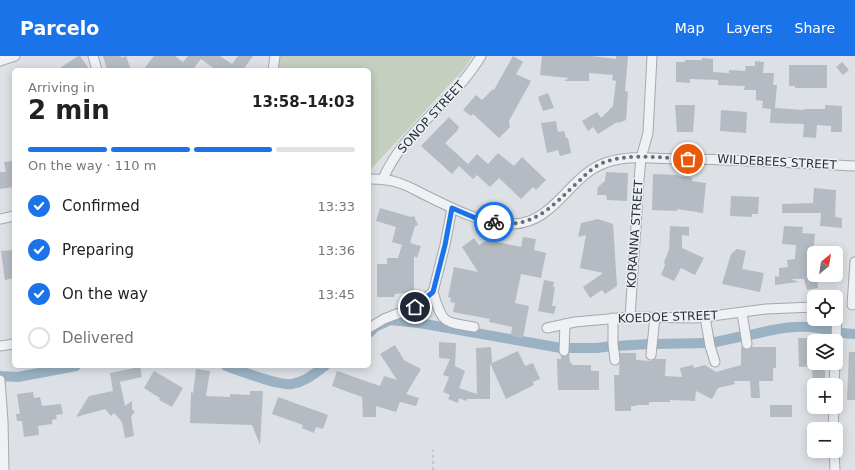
<!DOCTYPE html>
<meta charset="utf-8">
<style>
:root{--surface:#fff;--page:#f2f2f2;--text:#222;--muted:#767676;--line:#e0e0e0;--accent:#1a73e8}
body{margin:0;font-family:"DejaVu Sans",sans-serif;background:var(--page);color:var(--text);height:100vh;display:flex;flex-direction:column;font-size:15px;white-space:nowrap}
*{box-sizing:border-box;margin:0}
p{font-size:13px;color:var(--muted)}
.icon{flex:none;width:22px;height:22px;fill:none;stroke:currentColor;stroke-width:2;stroke-linecap:round;stroke-linejoin:round}
.map{position:relative;flex:1;overflow:hidden}
.side{position:absolute;left:12px;top:12px;width:359px;height:300px;display:flex;flex-direction:column;background:var(--surface);border-radius:6px;box-shadow:0 2px 10px #0003}
.side>*{flex:none}
.needle{width:26px;rotate:30deg}
.fabs{position:absolute;left:807px;top:190px;display:grid;gap:8px}
.fabs a{display:grid;place-items:center;width:36px;height:36px;border-radius:6px;background:var(--surface);box-shadow:0 2px 10px #0003;font-size:20px}
.pin{position:absolute;display:grid;place-items:center;width:34px;height:34px;color:#fff;margin:-17px;border:2px solid #fff;border-radius:50%;box-shadow:0 1px 4px #0007}
.courier{position:absolute;display:grid;place-items:center;width:40px;height:40px;margin:-20px;border:3px solid #1a73e8;border-radius:50%;background:#fff;color:#222;box-shadow:0 1px 5px #0007}
.head em{font-style:normal;font-weight:700}
.head div{display:flex;flex-direction:column-reverse}
.head{display:flex;align-items:center;justify-content:space-between;height:68px;padding:0 16px}
h1{font-size:26px;font-weight:700;line-height:30px}
.bar{display:grid;grid-template-columns:repeat(4,1fr);gap:6px 4px;align-content:center;height:48px;padding:0 16px}
.bar i{height:5px;border-radius:3px;background:var(--line)}
.bar .current{background:var(--accent)}
.bar p{grid-column:span 4}
ol{padding:0 16px;list-style:none}
li{display:flex;align-items:center;gap:12px;height:44px}
li p{margin-inline-start:auto}
li .icon{padding:4px;border-radius:50%;background:var(--accent);color:#fff;stroke-width:4}
li:last-child{color:var(--muted)}
li i{width:22px;height:22px;border:2px solid var(--line);border-radius:50%}
header{display:flex;align-items:center;gap:24px;box-sizing:border-box;height:56px;padding:0 20px;background:var(--accent);color:#fff}
header strong{font-size:19px}
nav{display:flex;gap:22px;margin-inline-start:auto;font-size:14px}
.map>svg:first-child{display:block}
.green{fill:#c4cfbf}
.lines{fill:none;stroke-linecap:round;stroke-linejoin:round}
.canal{stroke:#9ab2c3;stroke-width:10}
.building{fill:#b4bbc2}
.minor-casing{stroke:#a3a9ae;stroke-width:11}
.path{stroke:#bbbfc4;stroke-width:1.5;stroke-dasharray:3 3;stroke-linecap:butt}
.minor{stroke:#eff1f4;stroke-width:9}
.done{stroke:#676f76;stroke-width:4;stroke-dasharray:0 7.2}
.route{stroke:#1a73e8;stroke-width:5}
.labels{text-anchor:middle;dominant-baseline:central;stroke-width:3;stroke-linejoin:round;paint-order:stroke}
.street-label{font-size:12px;fill:#28313a;stroke:#ecf0f3}
</style>
<header>
<strong>Parcelo</strong>
<nav><a>Map</a><a>Layers</a><a>Share</a></nav>
</header>
<div class="map">
<svg width="855" height="414" viewBox="0 0 855 414">
<rect width="100%" height="100%" fill="#dde1e5"/>
<polygon class="green" points="279,0 473,0 464,13 369,115 369,14 277,14"/>
<g class="lines">
<g class="canal">
<polyline points="369,277 375,271 390,264 419,267 561,292"/>
<path d="M750,279C772,274 795,268 818,272C831,274 842,278 855,278"/>
<polyline points="711,287 743,280"/>
<polyline points="654,288 707,287"/>
<polyline points="616,290 649,288"/>
<polyline points="566,292 597,292 611,290"/>
<path d="M226,310C241,315 278,330 292,328C305,326 315,317 325,310"/>
<polyline points="0,320 18,321 76,310"/>
</g>
</g>
<g class="building">
<polygon points="78,0 80,0 90,14 57,14"/>
<polygon points="103,0 121,0 121,2 126,0 131,14 107,14"/>
<polygon points="154,0 175,0 183,6 188,0 220,0 232,8 238,0 253,0 243,14 216,14 201,3 193,13 194,14 143,14"/>
<polygon points="513,0 523,6 516,18 531,25 509,65 510,71 499,82 473,58 471,60 463,54 476,39 482,44 493,33 494,34"/>
<polygon points="542,0 591,0 616,3 616,0 628,0 625,35 628,36 626,64 618,67 617,66 598,78 593,71 588,75 582,65 597,56 601,62 613,50 616,25 612,24 613,19 589,17 589,25 564,25 569,22 540,19"/>
<polygon points="702,2 713,3 713,16 729,17 729,14 745,15 746,10 755,10 755,5 764,6 763,17 774,17 773,29 777,29 775,52 804,54 804,53 825,53 825,49 842,50 842,76 831,76 831,70 817,69 816,82 803,81 804,68 770,67 771,53 762,52 763,45 756,44 756,34 744,34 745,30 718,29 718,24 690,23 690,27 676,26 676,6 685,6 685,4 702,4"/>
<polygon points="842,6 849,14 843,19 836,11"/>
<polygon points="789,9 827,9 827,32 795,32 795,30 789,30"/>
<polygon points="548,37 554,52 543,55 538,41"/>
<polygon points="675,49 695,49 693,76 677,76"/>
<polygon points="721,54 747,56 746,77 720,75"/>
<polygon points="449,61 459,71 458,74 445,87 468,108 477,98 488,108 498,97 514,110 522,101 546,124 536,134 533,131 521,143 499,122 490,131 477,119 473,123 459,110 452,118 421,90"/>
<polygon points="556,65 558,76 564,75 566,82 568,82 571,97 560,100 558,94 547,97 541,67"/>
<polygon points="14,105 14,131 0,133 0,116 6,116 4,106"/>
<polygon points="606,116 628,117 627,145 607,144 606,139 597,139 598,131 605,125"/>
<polygon points="653,118 678,119 678,120 692,122 692,125 706,127 703,157 677,153 677,155 652,154"/>
<polygon points="814,132 836,134 835,161 842,162 842,172 820,170 821,157 782,157 782,148 813,147"/>
<polygon points="731,140 759,141 758,158 752,158 752,161 730,160"/>
<polygon points="380,152 411,161 414,160 418,169 415,170 410,187 421,190 417,202 414,200 414,236 395,238 394,241 377,241 377,208 387,208 387,202 398,202 402,189 392,186 396,171 376,165"/>
<polygon points="598,163 613,168 617,230 605,238 602,234 590,242 583,231 603,217 580,212 586,179 578,181 581,167"/>
<polygon points="670,170 689,171 689,180 682,179 682,192 704,202 695,219 681,212 674,225 661,219 665,209 664,206 669,194"/>
<polygon points="784,170 803,171 802,177 815,178 813,201 814,219 817,219 818,232 807,234 804,223 791,223 799,226 775,229 775,220 779,221 779,212 788,211 787,204 795,203 796,189 782,188"/>
<polygon points="523,181 536,183 534,194 546,197 541,222 521,218 515,247 529,250 523,282 511,280 512,271 489,266 490,263 453,256 455,247 450,246 451,242 448,241 454,211 478,216 462,191 474,182 479,189 487,184 521,191"/>
<polygon points="737,193 746,195 742,213 764,217 760,236 722,228 731,198"/>
<polygon points="14,194 14,222 5,224 1,195"/>
<polygon points="544,224 554,226 553,231 555,231 552,250 556,250 554,258 538,255"/>
<polygon points="798,282 814,282 814,307 825,307 825,328 813,329 812,310 799,311"/>
<polygon points="439,286 456,287 455,310 465,315 459,332 477,338 476,292 491,291 492,307 518,295 525,310 533,307 540,323 533,326 534,329 506,343 490,307 490,343 467,343 466,345 459,342 458,347 448,343 450,339 443,336 449,321 443,319 450,303 439,302"/>
<polygon points="395,289 404,304 421,313 406,338 419,342 416,350 400,346 396,356 376,350 376,361 363,361 362,341 332,330 337,315 380,330 384,320 397,324 380,298"/>
<polygon points="741,291 748,294 752,291 776,291 776,312 773,312 773,325 759,325 760,342 751,342 750,325 734,325 735,328 718,332 712,343 696,335 695,345 670,344 670,346 649,346 649,349 636,349 636,350 631,350 631,355 615,355 614,319 619,319 620,297 636,297 636,304 651,305 655,303 666,303 665,320 682,321 680,312 693,309 694,312 705,309 716,316 741,309"/>
<polygon points="849,296 855,296 855,344 847,344"/>
<polygon points="569,297 570,307 572,307 572,309 591,309 591,315 599,315 599,334 558,334 557,303 561,303 561,300 566,300"/>
<polygon points="140,311 142,321 120,326 125,350 132,345 132,353 135,356 131,360 134,380 125,382 122,366 114,357 111,360 105,353 76,361 89,340 113,335 110,317"/>
<polygon points="196,313 210,315 206,340 230,341 230,338 250,339 250,335 263,335 260,389 252,369 190,367 191,336 193,337"/>
<polygon points="154,315 183,332 172,351 159,344 160,342 144,332"/>
<polygon points="33,336 34,342 40,341 42,350 61,348 63,358 56,359 57,363 52,364 52,368 38,370 39,379 24,381 22,365 17,365 16,358 20,358 17,338"/>
<polygon points="278,341 328,359 323,373 316,371 314,377 302,372 303,369 272,358"/>
<rect x="770" y="349" width="22" height="12"/>
</g>
<g class="lines">
<g class="minor-casing">
<g id="minor">
<polyline points="93,0 97,14"/>
<polyline points="0,5 15,0"/>
<polyline points="273,14 275,0"/>
<path d="M369,123C379,123 389,123 399,127C407,129 415,134 423,138C452,152 482,169 514,168C555,166 570,119 605,107C627,99 651,102 674,103C734,103 795,107 855,110"/>
<path d="M383,123C404,73 454,46 481,0"/>
<polyline points="0,163 14,160"/>
<path d="M433,236C442,267 443,266 474,271"/>
<polyline points="852,249 855,206"/>
<polyline points="742,257 747,288"/>
<polyline points="630,261 639,124 641,102 648,77 652,0"/>
<polyline points="705,261 710,290 715,306"/>
<polyline points="613,262 613,288 615,304"/>
<polyline points="369,272 384,263 415,251 433,236 445,189 452,152"/>
<polyline points="547,272 575,266 630,261 696,262 766,253 814,251"/>
<polyline points="836,286 837,250"/>
<polyline points="0,290 14,288"/>
<polyline points="564,295 565,268"/>
<polyline points="651,299 655,261"/>
<polyline points="0,324 3,365 4,414"/>
<polyline points="834,329 835,307"/>
<polyline points="833,373 834,351"/>
<polyline points="834,395 835,414"/>
</g>
</g>
<polyline class="path" points="433,414 433,394"/>
<use href="#minor" class="minor"/>
</g>
<g class="lines">
<path class="done" d="M494,166C533,174 552,150 578,126C586,118 594,110 605,106C630,97 661,102 688,103"/>
<polyline class="route" points="415,251 433,236 445,189 452,152 480,164 494,166"/>
</g>
<g class="labels">
<g class="street-label">
<text transform="translate(431 61) rotate(-48)">SONOP STREET</text>
<text transform="translate(777 106) rotate(3)">WILDEBEES STREET</text>
<text transform="translate(635 178) rotate(-86)">KORANNA STREET</text>
<text transform="translate(668 261) rotate(-2)">KOEDOE STREET</text>
</g>
</g>
</svg>
<div class="fabs">
<a><svg class="needle" viewBox="-14 -14 28 28"><path d="M0-13l5 13h-10z" fill="#e53935"/><path d="M0 13l5-13h-10z" fill="#767676"/></svg></a>
<a><svg class="icon" aria-label="locate" viewBox="0 0 24 24"><circle cx="12" cy="12" r="6"/><path d="M12 2v4M12 18v4M2 12h4M18 12h4"/></svg></a>
<a><svg class="icon" aria-label="layers" viewBox="0 0 24 24"><path d="M12 4l9 5-9 5-9-5zM3 14l9 5 9-5"/></svg></a>
<a>+</a>
<a>−</a>
</div>
<div class="pin" style="left:688px;top:103px;background:#ea580c"><svg class="icon" aria-label="bag" viewBox="0 0 24 24"><path d="M5 8h14l-1 12H6zM9 8a3 3 0 0 1 6 0"/></svg></div>
<div class="pin" style="left:415px;top:251px;background:#1f2937"><svg class="icon" aria-label="home" viewBox="0 0 24 24"><path d="M3 11l9-7 9 7M6 9v11h12V9"/></svg></div>
<div class="courier" style="left:494px;top:166px"><svg class="icon" aria-label="bike" viewBox="0 0 24 24"><circle cx="6" cy="16" r="4"/><circle cx="18" cy="16" r="4"/><path d="M6 16l4-8h5l3 8M10 8l3 8H6M13 5h3"/></svg></div>
<section class="side">
<div class="head"><div><h1>2 min</h1><p>Arriving in</p></div><em>13:58–14:03</em></div>
<div class="bar"><i class="current"></i><i class="current"></i><i class="current"></i><i></i><p>On the way · 110 m</p></div>
<ol>
<li><svg class="icon" aria-label="check" viewBox="0 0 24 24"><path d="M5 12l5 5 9-10"/></svg>Confirmed<p>13:33</p></li>
<li><svg class="icon" aria-label="check" viewBox="0 0 24 24"><path d="M5 12l5 5 9-10"/></svg>Preparing<p>13:36</p></li>
<li><svg class="icon" aria-label="check" viewBox="0 0 24 24"><path d="M5 12l5 5 9-10"/></svg>On the way<p>13:45</p></li>
<li><i></i>Delivered</li>
</ol>
</section>
</div>
